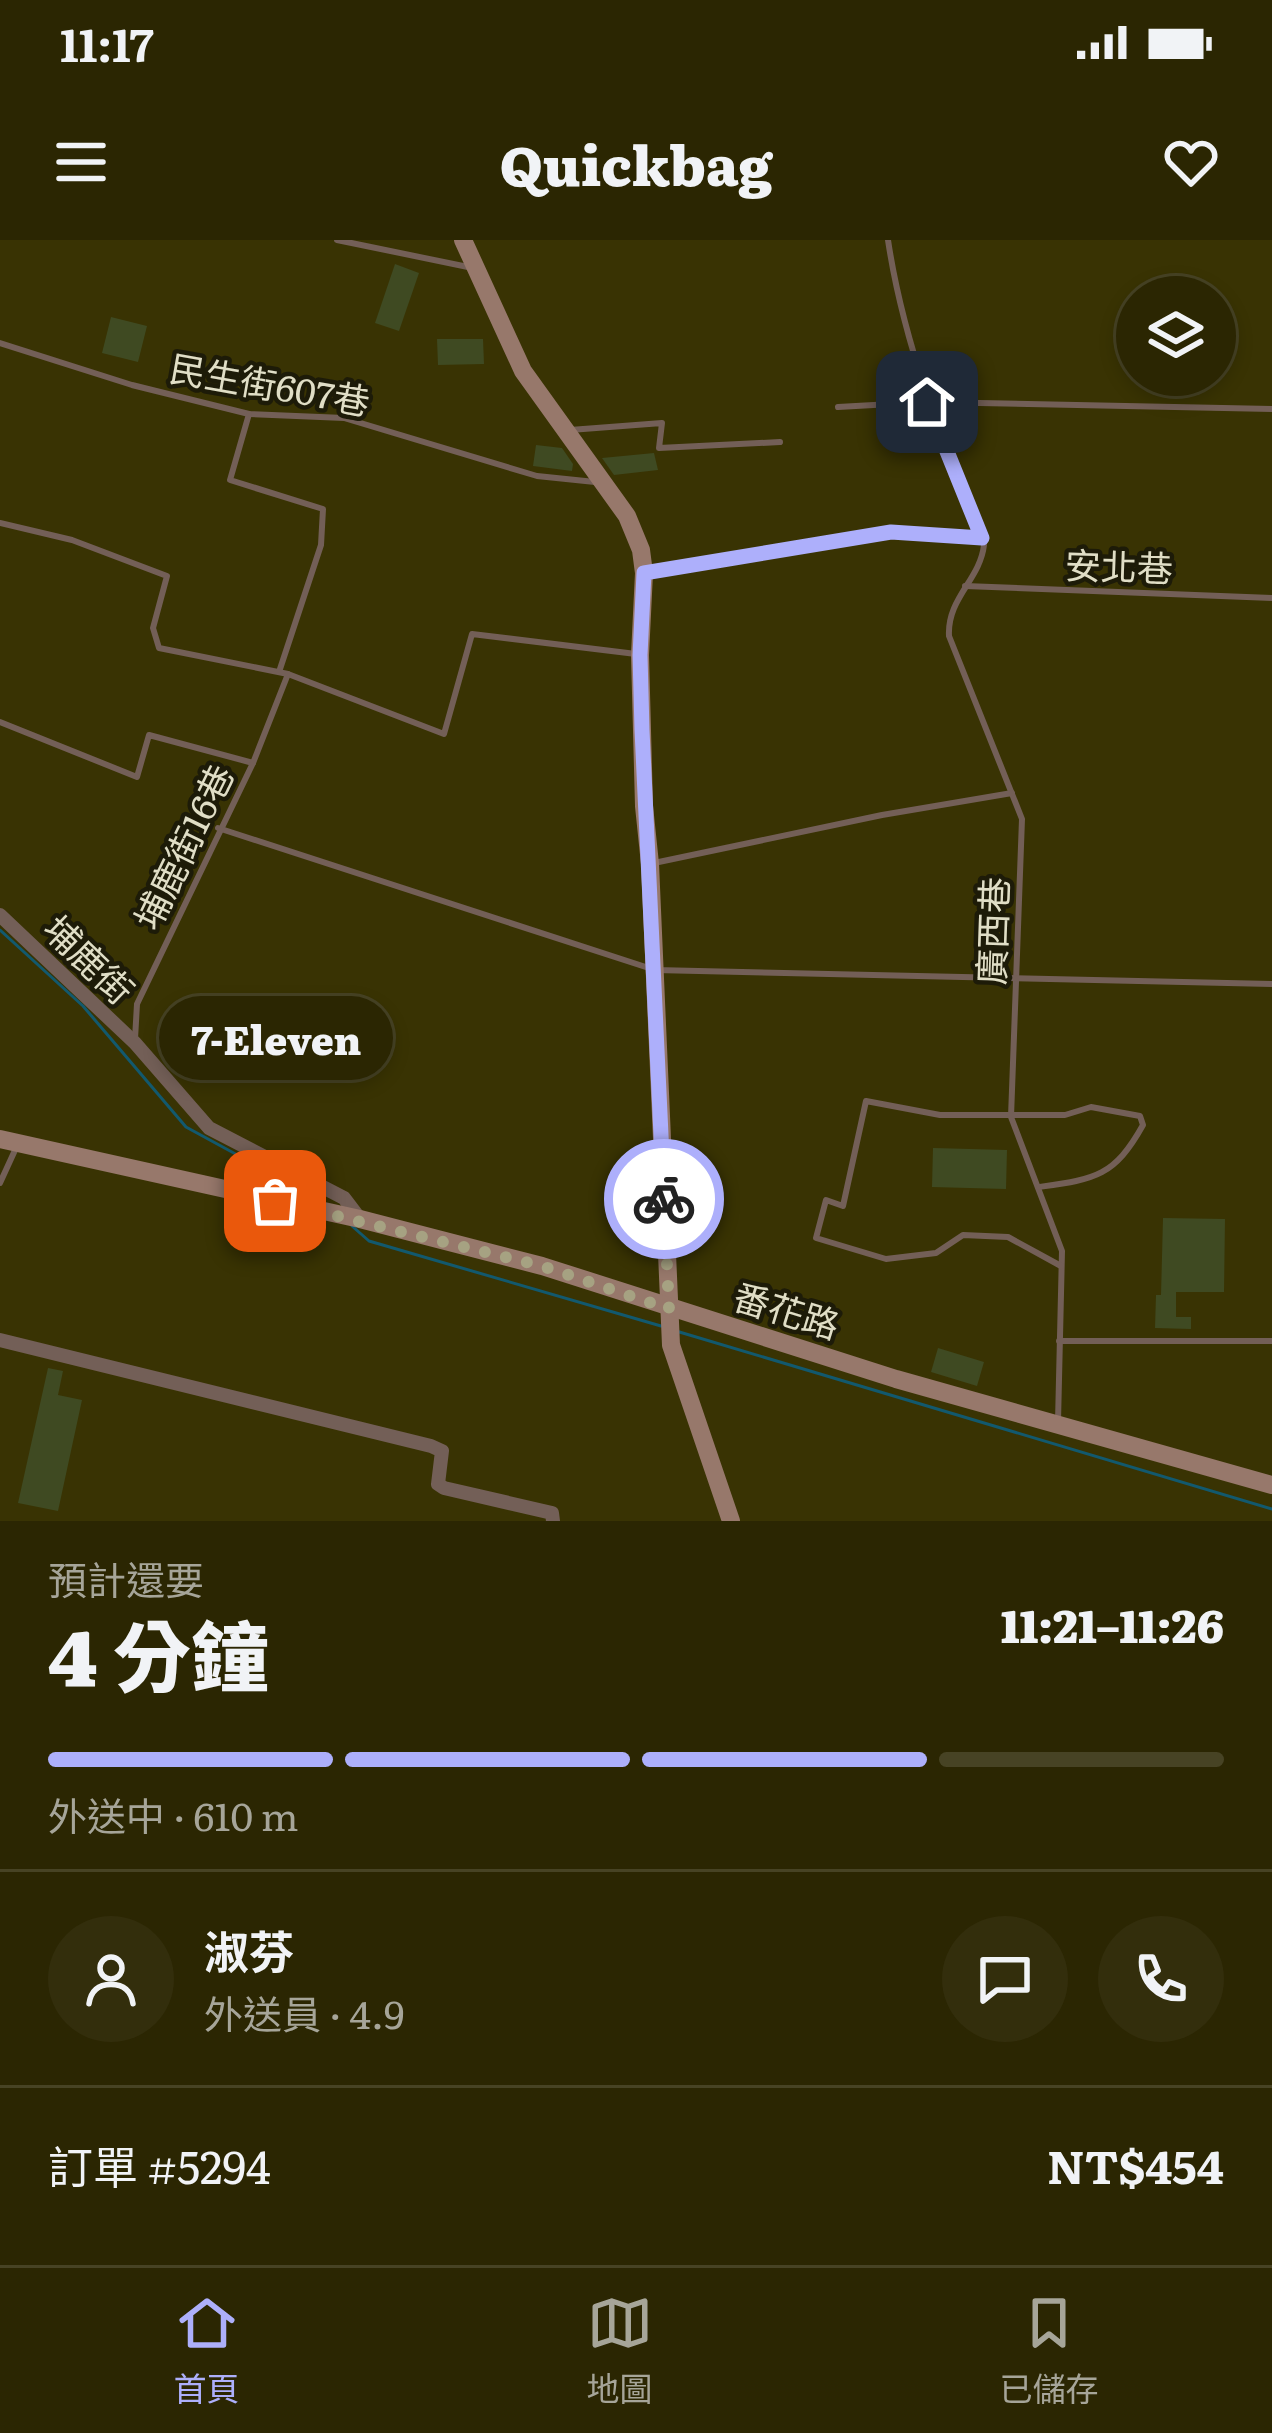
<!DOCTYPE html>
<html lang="zh-TW">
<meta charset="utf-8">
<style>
:root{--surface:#2b2602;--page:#332e0c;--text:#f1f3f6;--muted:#a6a599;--line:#474324;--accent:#adaffb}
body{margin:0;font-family:Literata,"Noto Sans TC",serif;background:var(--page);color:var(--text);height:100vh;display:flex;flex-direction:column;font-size:45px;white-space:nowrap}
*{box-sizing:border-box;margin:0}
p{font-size:39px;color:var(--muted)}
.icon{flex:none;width:66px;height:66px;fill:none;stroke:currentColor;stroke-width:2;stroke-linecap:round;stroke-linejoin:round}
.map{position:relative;height:1281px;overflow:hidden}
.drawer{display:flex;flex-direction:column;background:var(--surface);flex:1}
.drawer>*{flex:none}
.tools{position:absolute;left:1116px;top:36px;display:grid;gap:24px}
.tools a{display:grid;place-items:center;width:120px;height:120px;border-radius:50%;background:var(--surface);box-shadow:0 6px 18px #0003,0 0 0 3px var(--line);font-size:60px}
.pin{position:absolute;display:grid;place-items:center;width:102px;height:102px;color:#fff;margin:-51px;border-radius:24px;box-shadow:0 6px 18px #0006}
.courier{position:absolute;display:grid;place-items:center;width:120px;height:120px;margin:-60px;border:9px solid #adaffb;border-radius:50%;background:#fff;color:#222;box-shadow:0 3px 15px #0007}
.bubble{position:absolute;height:84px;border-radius:42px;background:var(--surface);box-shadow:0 6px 18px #0003,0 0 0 3px var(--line);font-size:39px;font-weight:800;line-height:84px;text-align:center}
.head em{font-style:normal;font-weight:800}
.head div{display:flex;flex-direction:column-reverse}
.head{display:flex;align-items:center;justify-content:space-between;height:204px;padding:0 48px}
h1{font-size:78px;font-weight:800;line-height:90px}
.bar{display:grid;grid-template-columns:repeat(4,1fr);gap:18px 12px;align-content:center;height:144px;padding:0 48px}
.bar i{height:15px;border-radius:9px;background:var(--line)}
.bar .current{background:var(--accent)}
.bar p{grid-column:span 4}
.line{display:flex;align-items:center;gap:30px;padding:0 48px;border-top:3px solid var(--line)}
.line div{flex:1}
.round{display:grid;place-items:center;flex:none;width:126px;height:126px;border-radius:63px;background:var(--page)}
.status{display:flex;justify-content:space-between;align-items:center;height:84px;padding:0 60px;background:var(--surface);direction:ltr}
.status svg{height:33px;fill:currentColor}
header{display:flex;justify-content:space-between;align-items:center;height:156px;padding:0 48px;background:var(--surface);font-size:54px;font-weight:800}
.tabs{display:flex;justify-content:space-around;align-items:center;height:168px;border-top:3px solid var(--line);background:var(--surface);font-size:33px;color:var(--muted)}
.tabs a{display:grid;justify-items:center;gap:6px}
.tabs .current{color:var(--accent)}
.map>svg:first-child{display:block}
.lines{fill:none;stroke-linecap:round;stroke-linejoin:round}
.stream{stroke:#12596e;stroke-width:3}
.building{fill:#3f4a22}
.lane{stroke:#735f57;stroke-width:6}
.street{stroke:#735f57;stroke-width:14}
.secondary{stroke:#97786b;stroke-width:18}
.done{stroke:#a6a282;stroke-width:12;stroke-dasharray:0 21.6}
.route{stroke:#adaffb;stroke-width:15}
.labels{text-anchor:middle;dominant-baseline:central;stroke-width:9;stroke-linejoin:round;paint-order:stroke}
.street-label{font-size:36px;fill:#e0dec6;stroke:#1d1b08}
</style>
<div class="status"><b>11:17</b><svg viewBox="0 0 49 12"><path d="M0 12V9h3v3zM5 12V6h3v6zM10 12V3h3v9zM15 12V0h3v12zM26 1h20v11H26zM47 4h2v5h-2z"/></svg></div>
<header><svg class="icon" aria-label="menu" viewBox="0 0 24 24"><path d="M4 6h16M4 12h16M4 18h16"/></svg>Quickbag<svg class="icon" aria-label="heart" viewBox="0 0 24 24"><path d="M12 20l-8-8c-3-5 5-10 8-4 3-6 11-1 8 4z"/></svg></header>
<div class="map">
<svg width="1272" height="1281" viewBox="0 0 1272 1281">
<rect width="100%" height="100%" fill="#393303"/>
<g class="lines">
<g class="stream">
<polyline points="0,690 83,766 186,887 322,961"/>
<polyline points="352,986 369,1001 661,1086"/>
<polyline points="676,1091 1272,1269"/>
</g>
</g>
<g class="building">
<polygon points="395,24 419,33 399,91 375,83"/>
<polygon points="111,77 147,86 138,122 102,113"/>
<polygon points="437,99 483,99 484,124 438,125"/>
<polygon points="536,205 562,208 573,224 572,231 533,226"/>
<polygon points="654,213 658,230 614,235 602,218"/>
<polygon points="933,908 1007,910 1006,949 932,947"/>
<polygon points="1163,978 1225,979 1224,1052 1176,1052 1176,1077 1191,1077 1191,1089 1155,1088 1156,1055 1161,1055"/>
<polygon points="938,1108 984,1122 977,1146 931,1132"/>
<polygon points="48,1128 63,1131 58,1155 82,1160 58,1271 18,1263"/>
</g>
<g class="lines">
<g class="lane">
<polyline points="337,0 468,27"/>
<path d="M888,0C904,107 944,205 984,305C980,340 947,358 949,396L1022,579L1011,877L1062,1011L1058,1182"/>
<polyline points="0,103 132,145 249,174 344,178 537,236 595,242"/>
<polyline points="838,167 927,162 1272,169"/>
<polyline points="249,174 230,240 323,269 321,305 279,432"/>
<polyline points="570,190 662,183 659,208 780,202"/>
<polyline points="0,283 72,300 167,336 153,388 159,408 288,434 444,494 472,394 636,414"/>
<polyline points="647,332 891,292 982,299"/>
<polyline points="965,346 1272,358"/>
<polyline points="0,482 137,537 149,495 253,523"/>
<polyline points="218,588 655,730 1272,744"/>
<polyline points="654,623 882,575 1012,553"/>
<polyline points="135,799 137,764 253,523 288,434"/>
<polyline points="0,943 16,908"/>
<path d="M1039,947C1095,939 1114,937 1143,885L1140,876L1091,867L1065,875H940L866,861L843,966L826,960L816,998L886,1019L936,1013L963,995L1008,997L1061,1026"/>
<polyline points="1059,1101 1272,1101"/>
</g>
<g class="street">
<polyline points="0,675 135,803 209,888 344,958 360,979"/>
<polyline points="0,1100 431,1206 442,1211 438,1244 444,1248 552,1273 553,1281"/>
</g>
<g class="secondary">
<polyline points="463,0 523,131 627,276 641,310 644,333 640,415 644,566 650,624 671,1105 731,1281"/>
<polyline points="0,899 360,979 542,1026 896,1139 1272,1245"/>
</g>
</g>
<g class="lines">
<polyline class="done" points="275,961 542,1026 669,1069 664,959"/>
<polyline class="route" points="664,959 642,490 640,415 644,333 891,292 982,298 927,162"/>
</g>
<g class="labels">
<g class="street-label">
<text transform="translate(270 143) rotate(10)">民生街607巷</text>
<text transform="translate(1119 325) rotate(2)">安北巷</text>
<text transform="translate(182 606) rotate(-64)">埔鹿街16巷</text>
<text transform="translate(991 691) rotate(-88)">廣西巷</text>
<text transform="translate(90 718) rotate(44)">埔鹿街</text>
<text transform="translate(787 1069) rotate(17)">番花路</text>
</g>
</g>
</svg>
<div class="tools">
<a><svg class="icon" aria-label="layers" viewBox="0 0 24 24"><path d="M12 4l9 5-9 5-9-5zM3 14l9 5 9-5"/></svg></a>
</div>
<div class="pin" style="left:275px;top:961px;background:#ea580c"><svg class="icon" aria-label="bag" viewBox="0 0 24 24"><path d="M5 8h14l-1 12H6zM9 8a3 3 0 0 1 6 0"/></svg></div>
<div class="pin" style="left:927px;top:162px;background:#1f2937"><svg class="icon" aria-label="home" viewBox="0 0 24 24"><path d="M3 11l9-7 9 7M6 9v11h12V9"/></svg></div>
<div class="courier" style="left:664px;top:959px"><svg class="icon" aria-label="bike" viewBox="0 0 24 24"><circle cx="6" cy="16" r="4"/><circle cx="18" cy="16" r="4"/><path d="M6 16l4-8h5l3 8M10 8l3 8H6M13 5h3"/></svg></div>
<div class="bubble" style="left:159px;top:756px;width:234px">7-Eleven</div>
</div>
<section class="drawer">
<div class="head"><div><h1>4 分鐘</h1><p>預計還要</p></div><em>11:21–11:26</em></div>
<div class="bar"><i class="current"></i><i class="current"></i><i class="current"></i><i></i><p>外送中 · 610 m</p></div>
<div class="line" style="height:216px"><a class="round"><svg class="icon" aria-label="person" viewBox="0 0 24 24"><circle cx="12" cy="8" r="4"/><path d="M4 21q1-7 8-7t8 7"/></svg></a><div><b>淑芬</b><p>外送員 · 4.9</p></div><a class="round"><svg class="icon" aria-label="chat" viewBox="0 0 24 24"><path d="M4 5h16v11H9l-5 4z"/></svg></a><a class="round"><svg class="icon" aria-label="phone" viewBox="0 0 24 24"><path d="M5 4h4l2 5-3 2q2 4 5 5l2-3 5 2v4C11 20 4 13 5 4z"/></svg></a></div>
<div class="line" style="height:156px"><div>訂單 #5294</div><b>NT$454</b></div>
</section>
<nav class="tabs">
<a class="current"><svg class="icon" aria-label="home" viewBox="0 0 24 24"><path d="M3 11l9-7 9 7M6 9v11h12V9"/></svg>首頁</a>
<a><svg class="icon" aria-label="map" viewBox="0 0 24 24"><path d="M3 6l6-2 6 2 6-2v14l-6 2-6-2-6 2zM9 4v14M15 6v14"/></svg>地圖</a>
<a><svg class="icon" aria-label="saved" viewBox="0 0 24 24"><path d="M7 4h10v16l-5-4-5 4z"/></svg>已儲存</a>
</nav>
